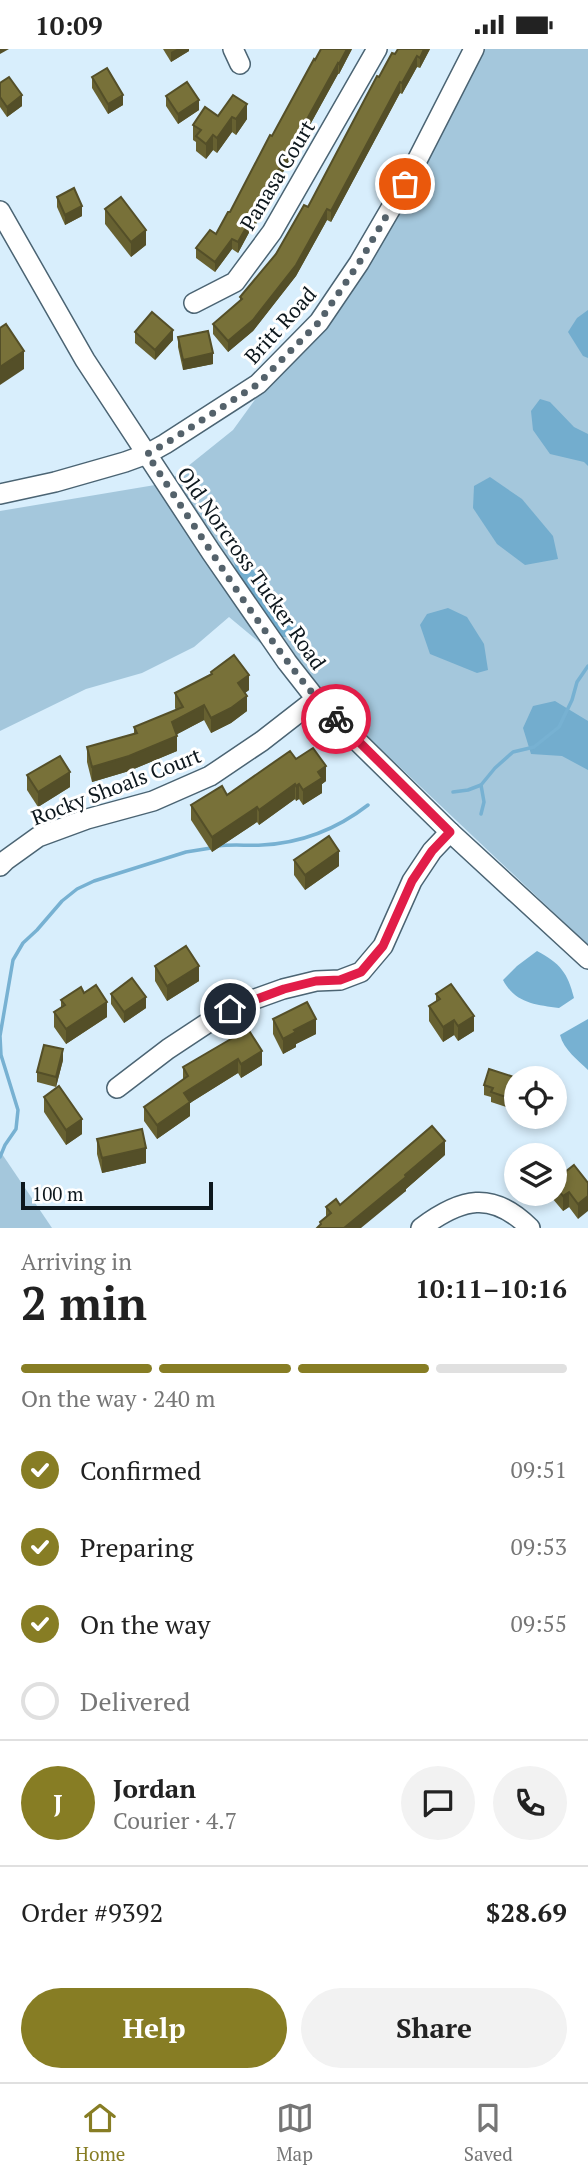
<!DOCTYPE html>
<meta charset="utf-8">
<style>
:root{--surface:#fff;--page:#f2f2f2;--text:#222;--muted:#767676;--line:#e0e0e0;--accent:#877d24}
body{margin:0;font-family:"PT Serif",serif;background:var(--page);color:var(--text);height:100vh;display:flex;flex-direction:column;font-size:26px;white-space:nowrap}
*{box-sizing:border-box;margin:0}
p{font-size:23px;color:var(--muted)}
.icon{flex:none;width:38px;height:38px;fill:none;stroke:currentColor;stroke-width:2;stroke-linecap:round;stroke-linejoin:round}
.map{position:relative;height:1179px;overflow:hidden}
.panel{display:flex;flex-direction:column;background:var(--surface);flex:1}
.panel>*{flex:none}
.tools{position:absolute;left:504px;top:1017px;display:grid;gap:14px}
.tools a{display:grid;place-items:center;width:63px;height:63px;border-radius:50%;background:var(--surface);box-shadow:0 4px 10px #0003;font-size:35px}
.scale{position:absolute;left:21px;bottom:18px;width:192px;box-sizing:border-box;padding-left:7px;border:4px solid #0d171d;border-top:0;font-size:19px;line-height:24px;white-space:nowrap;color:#0d171d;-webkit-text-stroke:5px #fff;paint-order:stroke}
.pin{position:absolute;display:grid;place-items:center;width:60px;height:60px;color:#fff;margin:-30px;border:4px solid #fff;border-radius:50%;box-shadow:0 2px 7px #0007}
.courier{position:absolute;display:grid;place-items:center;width:70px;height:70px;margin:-35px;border:5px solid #e11d48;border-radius:50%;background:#fff;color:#222;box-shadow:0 2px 9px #0007}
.overview em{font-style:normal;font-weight:700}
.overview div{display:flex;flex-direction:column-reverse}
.overview{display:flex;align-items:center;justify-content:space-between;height:119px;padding:0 21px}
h1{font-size:46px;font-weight:700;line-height:52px}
.bar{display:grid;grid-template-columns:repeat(4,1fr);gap:10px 7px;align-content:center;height:84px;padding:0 21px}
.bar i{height:9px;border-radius:5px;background:var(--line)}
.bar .current{background:var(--accent)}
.bar p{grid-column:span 4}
.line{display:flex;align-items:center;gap:18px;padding:0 21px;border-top:2px solid var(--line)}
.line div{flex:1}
.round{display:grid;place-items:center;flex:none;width:74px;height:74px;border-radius:37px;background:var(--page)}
ol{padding:0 21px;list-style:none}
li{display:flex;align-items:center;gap:21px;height:77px}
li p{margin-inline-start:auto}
li .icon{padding:7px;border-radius:50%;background:var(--accent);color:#fff;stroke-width:4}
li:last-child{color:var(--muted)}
li i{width:38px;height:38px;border:4px solid var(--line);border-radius:50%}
.primary-button{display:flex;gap:14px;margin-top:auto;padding:14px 21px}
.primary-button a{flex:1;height:80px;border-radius:42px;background:var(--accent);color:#fff;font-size:28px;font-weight:700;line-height:80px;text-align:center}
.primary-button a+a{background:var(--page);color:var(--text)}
.status{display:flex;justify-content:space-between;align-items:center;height:49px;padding:0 35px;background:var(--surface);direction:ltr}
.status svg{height:19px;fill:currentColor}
.tabs{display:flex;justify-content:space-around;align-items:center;height:98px;border-top:2px solid var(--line);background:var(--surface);font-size:19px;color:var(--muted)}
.tabs a{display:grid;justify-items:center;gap:4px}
.tabs .current{color:var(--accent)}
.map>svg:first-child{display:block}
.green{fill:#a4c7dc}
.forest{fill:#73adce}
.water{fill:#77b1d2}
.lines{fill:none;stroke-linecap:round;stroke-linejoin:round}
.stream{stroke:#77b1d2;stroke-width:3.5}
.minor-casing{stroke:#4b6473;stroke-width:22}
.minor{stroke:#fff;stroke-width:19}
.wall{fill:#676131}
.shaded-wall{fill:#544f28}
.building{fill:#787139;stroke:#544f28;stroke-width:2}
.done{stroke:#54626b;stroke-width:7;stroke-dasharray:0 12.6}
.route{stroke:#e11d48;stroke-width:9}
.labels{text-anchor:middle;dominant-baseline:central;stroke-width:6;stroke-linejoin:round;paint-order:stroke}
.street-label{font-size:21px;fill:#0d171d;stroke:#fff}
</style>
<div class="status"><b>10:09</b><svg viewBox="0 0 49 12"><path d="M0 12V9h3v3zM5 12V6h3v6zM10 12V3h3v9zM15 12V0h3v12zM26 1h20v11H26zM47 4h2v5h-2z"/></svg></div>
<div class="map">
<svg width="588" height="1179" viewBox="0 0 588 1179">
<rect width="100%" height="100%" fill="#d8eefc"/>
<g class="green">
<polygon points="473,0 588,0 588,896 329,651 229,568 194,598 142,624 86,640 0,682 0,462 167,434 233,381 302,286 433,100"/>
<polygon points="0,1102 52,1179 0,1179"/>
</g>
<g class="forest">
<polygon points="588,261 588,309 583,307 568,283 577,269"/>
<polygon points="540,350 550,353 574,378 588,385 588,417 584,413 550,405 533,381 531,362"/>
<polygon points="490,428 522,450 553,487 558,510 525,516 497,495 473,459 474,437"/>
<polygon points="232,506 242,506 292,575 295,588 278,588 236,521"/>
<polygon points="448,559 467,568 484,595 488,621 477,624 430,605 420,576 427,565"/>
<polygon points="555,652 588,672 588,721 562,707 531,705 523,679 533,657"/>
</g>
<g class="water">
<path d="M537,902C560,914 568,924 574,949L559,959C535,956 515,954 503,931L517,917Z"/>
<path d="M588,970V1021C578,1011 564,1001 560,986Z"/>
</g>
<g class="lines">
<g class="stream">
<polyline points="481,736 484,753 481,765"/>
<polyline points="453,743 468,741 481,736 495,719 513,703 534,698 559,678 572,651 577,633 588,617"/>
<path d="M218,797C233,795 248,797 262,796C302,794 337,780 368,756"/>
<polyline points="0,1108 5,1096 16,1080 18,1061 1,1006 0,987 13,911 23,894 37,881 62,852 77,840 94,832 186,803 211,799"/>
</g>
<g class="minor-casing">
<g id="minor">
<polyline points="233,0 240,15"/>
<polyline points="0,162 85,311 211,503 287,613 316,650 346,681 450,783 588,910"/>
<polyline points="194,254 235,233 272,183 377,0"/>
<polyline points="0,445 55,433 125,413 147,405 165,395 258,335 319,273 359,214 405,135 474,0"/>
<polyline points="0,817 6,811 38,788 87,770 153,752 210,727 262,692 316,650"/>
<polyline points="117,1039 168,1000 230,959 283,940 316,932 340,931 361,923 383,897 412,832 432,802 450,783"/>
<path d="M421,1179C461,1149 492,1141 530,1179"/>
</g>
</g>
<use href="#minor" class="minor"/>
</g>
<g class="wall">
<polygon points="163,0 189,0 189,2 171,13"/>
<polygon points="352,0 339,25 338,25 295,103 294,102 254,179 252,178 238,204 232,200 215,223 196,209 196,199 216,185 230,163 315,11"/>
<polygon points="430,0 420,19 417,18 402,45 400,44 331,173 327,171 296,227 253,282 228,303 213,285 213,275 240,252 240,248 276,205 308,158 379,28 395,5"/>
<polygon points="92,28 123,56 108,65 92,39"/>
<polygon points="0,34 22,57 7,68 0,58"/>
<polygon points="233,46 247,70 236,86 232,83 217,104 213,101 206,110 196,102 196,93 193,91 193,76 218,67"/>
<polygon points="166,47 199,61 178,75 166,57"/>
<polygon points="57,148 82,167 65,176 57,158"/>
<polygon points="105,160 146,196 131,208 105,175"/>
<polygon points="135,283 173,291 155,311 135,294"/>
<polygon points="178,288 213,315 183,321 178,298"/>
<polygon points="211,623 249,641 245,644 247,662 231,674 211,684 204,671 177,685 177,702 129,722 92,733 87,713 87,698 134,685 134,678 176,661 175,659 175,644 211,625"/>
<polygon points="296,710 326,732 322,735 322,744 303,756 299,750 296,752 295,750 259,776 257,773 212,803 191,771 191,756 227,746"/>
<polygon points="27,726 70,738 38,758 27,741"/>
<polygon points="294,811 339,817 305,841 294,826"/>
<polygon points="155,917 199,932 167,952 155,932"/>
<polygon points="84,944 107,968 66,995 54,978 54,963 61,958 61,951"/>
<polygon points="111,945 146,959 124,974 111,955"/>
<polygon points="436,945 474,982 458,992 454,986 443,993 429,972 429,957 436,952"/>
<polygon points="273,970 316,985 296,995 296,998 283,1005 273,985"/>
<polygon points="248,980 262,1016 241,1029 238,1024 190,1054 190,1067 157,1090 144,1072 144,1058 183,1031 183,1018"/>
<polygon points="63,1011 56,1038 37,1033 37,1023"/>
<polygon points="517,1029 512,1060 491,1053 491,1048 484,1046 484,1036"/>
<polygon points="44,1048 82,1085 66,1096 44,1063"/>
<polygon points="97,1090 146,1114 102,1124 97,1105"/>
<polygon points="445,1106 406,1140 406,1142 320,1177 320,1173 326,1168 326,1158 340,1156"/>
<polygon points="555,1131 588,1134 578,1170 569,1158 563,1162 552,1149 552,1144 555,1144"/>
</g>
<g class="shaded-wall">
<polygon points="0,0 9,0 0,5"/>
<polygon points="177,0 189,0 189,2 171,13 171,3"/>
<polygon points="347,0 352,0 339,25 339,15"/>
<polygon points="424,0 430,0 420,19 420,9"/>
<polygon points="417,7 417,18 402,45 402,34"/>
<polygon points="338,14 338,25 295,103 295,92"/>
<polygon points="400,33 400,44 331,173 331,162"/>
<polygon points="22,46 22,57 7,68 7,58"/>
<polygon points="123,46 123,56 108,65 108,55"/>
<polygon points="199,51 199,61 178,75 178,65"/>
<polygon points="247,55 247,70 236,86 236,70"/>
<polygon points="232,68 232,83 217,104 217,89"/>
<polygon points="213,86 213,101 206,110 206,95"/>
<polygon points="294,91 294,102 254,179 254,169"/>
<polygon points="82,157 82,167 65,176 65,166"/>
<polygon points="327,160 327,171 296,227 253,282 228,303 228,292"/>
<polygon points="252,168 252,178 238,204 238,193"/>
<polygon points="146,181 146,196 131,208 131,193"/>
<polygon points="232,190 232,200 215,223 215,213"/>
<polygon points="173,281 173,291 155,311 155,301"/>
<polygon points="24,302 24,320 0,336 0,318"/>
<polygon points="213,304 213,315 183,321 183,311"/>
<polygon points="249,626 249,641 238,649 238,634"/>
<polygon points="247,647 247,662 231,674 211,684 211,669"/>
<polygon points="204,656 204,671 172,688 172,673"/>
<polygon points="177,687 177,702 129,722 92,733 92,718"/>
<polygon points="326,717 326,732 322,735 322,744 303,756 303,741 318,723"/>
<polygon points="70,723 70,738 38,758 38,743"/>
<polygon points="295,735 295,750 259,776 259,761"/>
<polygon points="299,735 299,750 296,752 296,737"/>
<polygon points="257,758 257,773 212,803 212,788"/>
<polygon points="339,802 339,817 305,841 305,826"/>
<polygon points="199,917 199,932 167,952 167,937"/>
<polygon points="146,948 146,959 124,974 124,963"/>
<polygon points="107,953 107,968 66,995 66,980"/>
<polygon points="474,967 474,982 458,992 458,977"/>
<polygon points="316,970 316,985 296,995 296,998 283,1005 283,990 294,981"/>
<polygon points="454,971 454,986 443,993 443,978"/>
<polygon points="63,1000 63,1011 56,1038 56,1028"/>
<polygon points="262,1002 262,1016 241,1029 241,1015"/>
<polygon points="238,1010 238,1024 190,1054 190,1067 157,1090 157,1076 184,1044"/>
<polygon points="516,1036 516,1046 512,1060 512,1050"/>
<polygon points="82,1070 82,1085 66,1096 66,1081"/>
<polygon points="445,1092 445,1106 406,1140 406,1142 361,1179 344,1179"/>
<polygon points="146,1099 146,1114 102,1124 102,1109"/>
<polygon points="569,1143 569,1158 563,1162 563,1147"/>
<polygon points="588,1147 588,1162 578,1170 578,1155"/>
</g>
<g class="building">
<polygon points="321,0 347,0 339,15 338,14 295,92 294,91 254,169 252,168 238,193 232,190 215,213 196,199 210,181 216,185 228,163 230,163 270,86 272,87 314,10 315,11"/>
<polygon points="398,0 424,0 420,9 417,7 402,34 400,33 331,162 327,160 296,216 253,271 228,292 213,275 242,250 240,248 276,205 304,156 308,158 377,27 379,28 392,4 395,5"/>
<polygon points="107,19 123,46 108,55 92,28"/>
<polygon points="9,28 22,46 7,58 0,48 0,34"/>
<polygon points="187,33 199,51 178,65 166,47"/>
<polygon points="233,46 247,55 236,70 232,68 217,89 213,86 206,95 196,87 201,81 193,76 205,58 218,67"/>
<polygon points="74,139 82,157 65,166 57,148"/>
<polygon points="121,148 146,181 131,193 105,160"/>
<polygon points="152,263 173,281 155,301 135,283"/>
<polygon points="6,275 24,302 0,318 0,279"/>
<polygon points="208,282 213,304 183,311 178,288"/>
<polygon points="234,606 249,626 238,634 247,647 231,659 211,669 204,656 172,673 177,687 129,707 92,718 87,698 137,684 134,678 183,658 175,644 212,625 211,623"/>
<polygon points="313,699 326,717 318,723 322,729 303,741 299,735 296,737 295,735 259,761 257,758 212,788 191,756 222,737 227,746 290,702 296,710"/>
<polygon points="60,707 70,723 38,743 27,726"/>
<polygon points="329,787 339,802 305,826 294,811"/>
<polygon points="186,897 199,917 167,937 155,917"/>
<polygon points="132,929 146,948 124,963 111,945"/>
<polygon points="451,935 474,967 458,977 454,971 443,978 429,957 440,950 436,945"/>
<polygon points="96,936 107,953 66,980 54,963 65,956 61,951 81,938 84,944"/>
<polygon points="307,953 316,970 294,981 296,983 283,990 273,970"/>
<polygon points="248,980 262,1002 241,1015 238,1010 184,1044 190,1053 157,1076 144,1058 188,1027 183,1018"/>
<polygon points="44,996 63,1000 56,1028 37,1023"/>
<polygon points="489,1020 517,1029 516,1036 512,1050 491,1043 493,1039 484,1036"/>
<polygon points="59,1037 82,1070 66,1081 44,1048"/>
<polygon points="432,1077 445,1092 405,1126 406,1128 344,1179 317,1179 321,1175 320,1173 331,1164 326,1158 336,1150 340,1156"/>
<polygon points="142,1080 146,1099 102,1109 97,1090"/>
<polygon points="574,1116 588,1134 588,1147 578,1155 569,1143 563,1147 555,1137 555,1131"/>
</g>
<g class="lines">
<path class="done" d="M336,670C301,634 273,593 244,552C211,503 179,454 147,405L165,395L258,335L319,273L359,214L405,135"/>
<polyline class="route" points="230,960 284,940 316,932 340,931 361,923 383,897 412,832 432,802 450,783 336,670"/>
</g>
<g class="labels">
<g class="street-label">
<text transform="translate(277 126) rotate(-59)">Panasa Court</text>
<text transform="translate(280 276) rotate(-48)">Britt Road</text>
<text transform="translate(252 519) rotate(55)">Old Norcross Tucker Road</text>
<text transform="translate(116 737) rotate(-21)">Rocky Shoals Court</text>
</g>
</g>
</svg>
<div class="tools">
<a><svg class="icon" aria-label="locate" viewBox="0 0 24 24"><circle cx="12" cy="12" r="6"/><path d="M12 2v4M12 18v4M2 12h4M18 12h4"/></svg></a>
<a><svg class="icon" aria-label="layers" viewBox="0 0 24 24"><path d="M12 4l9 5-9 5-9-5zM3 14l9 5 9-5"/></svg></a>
</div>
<div class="scale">100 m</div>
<div class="pin" style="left:405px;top:135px;background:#ea580c"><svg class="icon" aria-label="bag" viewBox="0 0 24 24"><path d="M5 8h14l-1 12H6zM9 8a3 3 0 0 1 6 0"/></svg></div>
<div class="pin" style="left:230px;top:960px;background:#1f2937"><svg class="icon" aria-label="home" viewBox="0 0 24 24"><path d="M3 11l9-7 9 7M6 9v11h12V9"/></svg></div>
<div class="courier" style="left:336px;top:670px"><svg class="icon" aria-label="bike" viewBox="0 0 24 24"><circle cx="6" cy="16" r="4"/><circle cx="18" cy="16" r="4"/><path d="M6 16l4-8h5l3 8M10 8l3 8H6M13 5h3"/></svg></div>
</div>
<section class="panel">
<div class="overview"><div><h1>2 min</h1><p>Arriving in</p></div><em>10:11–10:16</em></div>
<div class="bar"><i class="current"></i><i class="current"></i><i class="current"></i><i></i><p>On the way · 240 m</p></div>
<ol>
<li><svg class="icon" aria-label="check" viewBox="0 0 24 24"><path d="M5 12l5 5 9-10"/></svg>Confirmed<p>09:51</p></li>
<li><svg class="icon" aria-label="check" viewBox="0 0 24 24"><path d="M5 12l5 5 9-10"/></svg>Preparing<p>09:53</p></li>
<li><svg class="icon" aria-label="check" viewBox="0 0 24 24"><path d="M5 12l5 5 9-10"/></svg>On the way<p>09:55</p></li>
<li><i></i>Delivered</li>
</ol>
<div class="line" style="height:126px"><b class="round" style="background:var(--accent);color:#fff">J</b><div><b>Jordan</b><p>Courier · 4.7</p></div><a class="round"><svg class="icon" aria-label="chat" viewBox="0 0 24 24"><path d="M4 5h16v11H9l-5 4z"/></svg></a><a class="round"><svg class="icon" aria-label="phone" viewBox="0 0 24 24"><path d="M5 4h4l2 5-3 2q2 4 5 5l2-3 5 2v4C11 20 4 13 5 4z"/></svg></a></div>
<div class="line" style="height:91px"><div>Order #9392</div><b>$28.69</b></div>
<div class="primary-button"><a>Help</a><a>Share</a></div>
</section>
<nav class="tabs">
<a class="current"><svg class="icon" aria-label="home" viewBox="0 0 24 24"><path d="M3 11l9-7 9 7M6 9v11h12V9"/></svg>Home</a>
<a><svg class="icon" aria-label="map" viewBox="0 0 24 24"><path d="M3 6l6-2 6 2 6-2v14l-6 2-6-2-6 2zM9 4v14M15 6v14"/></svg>Map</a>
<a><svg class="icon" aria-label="saved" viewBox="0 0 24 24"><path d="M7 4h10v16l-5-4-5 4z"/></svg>Saved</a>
</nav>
